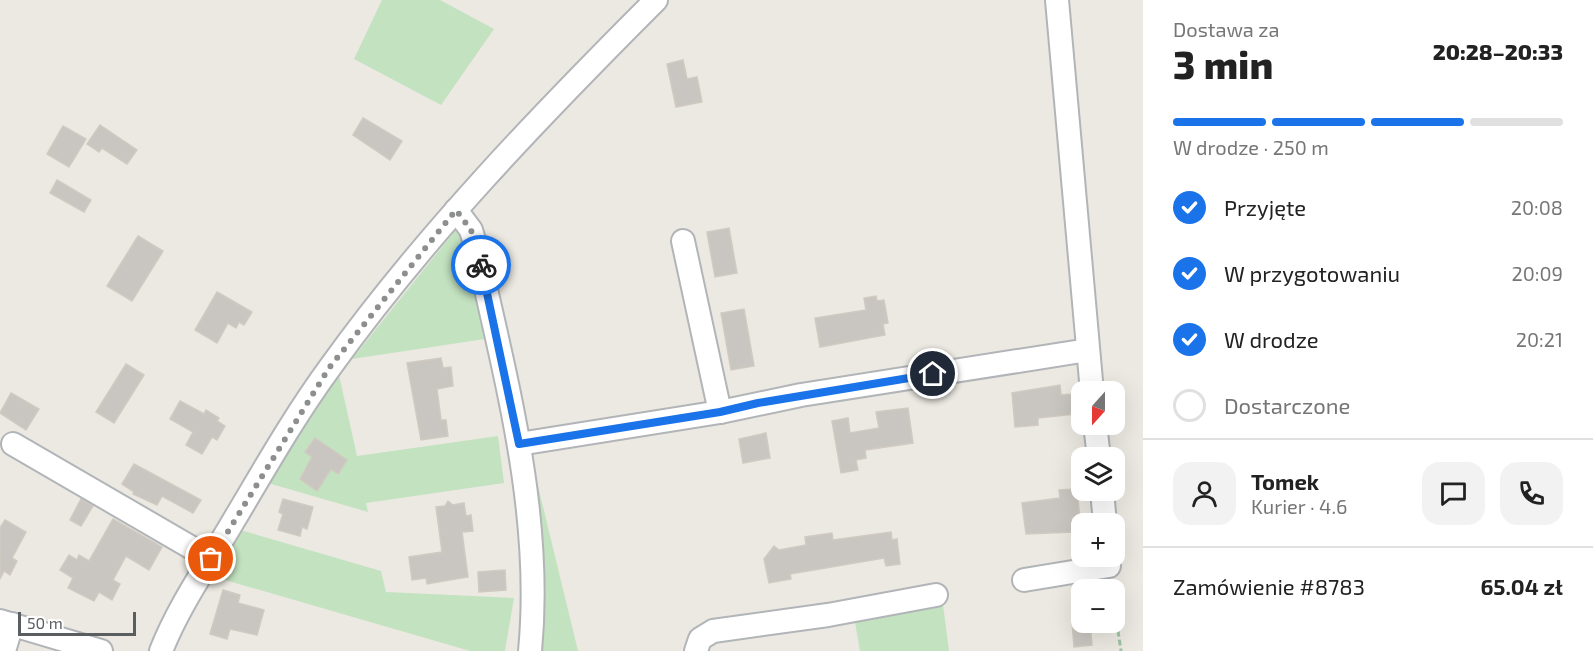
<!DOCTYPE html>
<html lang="pl">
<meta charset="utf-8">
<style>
:root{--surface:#fff;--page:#f2f2f2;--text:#222;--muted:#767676;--line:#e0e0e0;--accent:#1a73e8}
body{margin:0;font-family:"Exo 2",sans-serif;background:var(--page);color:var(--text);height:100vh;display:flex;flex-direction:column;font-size:22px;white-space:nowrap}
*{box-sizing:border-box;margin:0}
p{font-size:20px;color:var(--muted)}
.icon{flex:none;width:33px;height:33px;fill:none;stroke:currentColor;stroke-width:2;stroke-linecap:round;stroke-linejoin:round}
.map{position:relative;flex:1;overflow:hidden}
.sheet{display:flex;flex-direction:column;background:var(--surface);width:450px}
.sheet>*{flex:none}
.needle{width:39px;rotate:201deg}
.buttons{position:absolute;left:1071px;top:381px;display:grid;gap:12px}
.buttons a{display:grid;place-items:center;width:54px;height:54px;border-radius:12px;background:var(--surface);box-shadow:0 6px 24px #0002;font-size:30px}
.scale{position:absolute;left:18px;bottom:15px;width:118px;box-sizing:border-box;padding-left:6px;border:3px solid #5a5e61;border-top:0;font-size:16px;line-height:21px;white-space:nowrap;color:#5a5e61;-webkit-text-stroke:4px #fff;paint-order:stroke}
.pin{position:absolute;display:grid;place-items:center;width:51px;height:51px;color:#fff;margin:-26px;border:3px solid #fff;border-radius:50%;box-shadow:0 2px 6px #0007}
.courier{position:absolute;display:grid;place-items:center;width:60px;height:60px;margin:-30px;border:4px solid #1a73e8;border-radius:50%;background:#fff;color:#222;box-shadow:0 2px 8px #0007}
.head em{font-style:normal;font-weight:800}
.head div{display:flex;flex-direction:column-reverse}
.head{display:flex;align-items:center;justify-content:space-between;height:102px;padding:0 30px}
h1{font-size:39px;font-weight:800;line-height:45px}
.bar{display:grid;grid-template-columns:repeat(4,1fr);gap:9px 6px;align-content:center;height:72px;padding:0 30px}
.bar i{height:8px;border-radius:4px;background:var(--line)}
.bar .selected{background:var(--accent)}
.bar p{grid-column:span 4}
.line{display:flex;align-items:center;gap:15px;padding:0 30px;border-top:2px solid var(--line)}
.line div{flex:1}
.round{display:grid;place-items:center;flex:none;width:63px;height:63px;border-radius:18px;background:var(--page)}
ol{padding:0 30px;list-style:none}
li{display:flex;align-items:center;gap:18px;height:66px}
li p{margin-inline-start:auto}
li .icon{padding:6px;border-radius:50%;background:var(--accent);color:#fff;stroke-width:4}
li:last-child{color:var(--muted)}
li i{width:33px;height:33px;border:3px solid var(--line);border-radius:50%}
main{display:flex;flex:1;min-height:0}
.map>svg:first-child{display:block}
.green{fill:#c3e2c0}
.building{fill:#c9c5c0;stroke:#d0cac1;stroke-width:1.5}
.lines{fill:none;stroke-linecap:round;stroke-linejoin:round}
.minor-casing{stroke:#b2b5b8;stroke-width:26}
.path{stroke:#9bc4a3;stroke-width:3;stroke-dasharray:6 3;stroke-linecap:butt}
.minor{stroke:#fff;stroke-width:22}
.done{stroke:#8d8f8e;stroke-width:6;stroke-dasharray:0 10.8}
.route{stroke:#1a73e8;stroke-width:8}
</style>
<main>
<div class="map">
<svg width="1143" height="651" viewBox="0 0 1143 651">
<rect width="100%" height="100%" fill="#ece9e2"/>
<g class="green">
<polygon points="382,0 440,0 494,29 441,105 354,59"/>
<polygon points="458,227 475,259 485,339 352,359"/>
<polygon points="339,375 357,456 498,436 504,483 366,503 368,512 268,483"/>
<polygon points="530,453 578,651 535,651"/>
<polygon points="237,529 381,571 386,592 514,598 505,651 470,651 208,575"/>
<polygon points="943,605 949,651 860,651 855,622"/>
</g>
<g class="building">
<polygon points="683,60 687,79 697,77 702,102 676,107 667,64"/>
<polygon points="363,118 402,141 390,160 353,135"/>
<polygon points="100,125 137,150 127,164 102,148 99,152 87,144"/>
<polygon points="63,126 86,139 69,167 47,154"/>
<polygon points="57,180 91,200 84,212 50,193"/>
<polygon points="729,228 737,273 715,277 707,232"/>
<polygon points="138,236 163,251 132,301 107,286"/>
<polygon points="217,292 252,312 244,325 239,322 236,328 228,323 217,343 195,330"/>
<polygon points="876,296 877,301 884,300 888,323 883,324 885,335 820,347 815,318 866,310 864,298"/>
<polygon points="744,309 754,366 731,370 721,313"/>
<polygon points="441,358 443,368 451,367 453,386 437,389 441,420 446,420 448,436 421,440 407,363"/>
<polygon points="126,364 144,375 114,423 96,412"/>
<polygon points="1060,385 1061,395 1073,394 1075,414 1038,418 1038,425 1015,427 1012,393"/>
<polygon points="11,393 39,409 26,430 0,413"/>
<polygon points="180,401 204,414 206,410 219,418 217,421 225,426 217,440 212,437 202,454 186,445 193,432 170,419"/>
<polygon points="908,408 913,443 865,450 866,458 856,460 858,470 841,473 832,421 848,418 850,433 879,428 876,412"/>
<polygon points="766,433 770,458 743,463 739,439"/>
<polygon points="315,438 347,460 338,474 331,469 317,491 300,479 312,457 305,452"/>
<polygon points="134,464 201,500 193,513 162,496 157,505 133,494 134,492 122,484"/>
<polygon points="1077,489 1080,520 1072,517 1073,532 1026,534 1022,503 1060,498 1059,490"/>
<polygon points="81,499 93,506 81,526 70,520"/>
<polygon points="283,499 313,507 307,529 302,527 300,536 278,530 283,514 279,512"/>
<polygon points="448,501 453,505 464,503 466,516 471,515 473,531 462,532 468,577 427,584 426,578 412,580 409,557 442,552 436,507 445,506"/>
<polygon points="113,519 162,547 149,570 126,556 113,580 120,584 112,600 99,592 94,601 68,588 73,578 60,570 69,555 77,560 79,555 89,561"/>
<polygon points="5,520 26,532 12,558 17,561 10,575 4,571 0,579 0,528"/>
<polygon points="891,532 892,540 897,539 900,564 886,566 884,558 790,574 791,579 769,583 764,559 774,546 779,550 806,545 805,537 832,533 833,540"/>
<polygon points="505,570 506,590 479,592 478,572"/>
<polygon points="223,590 240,595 238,603 264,610 257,635 230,629 227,639 210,634"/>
<polygon points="1072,622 1090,622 1092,645 1074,647"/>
</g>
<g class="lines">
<g class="minor-casing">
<g id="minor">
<polyline points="1057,0 1092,392"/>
<path d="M456,210L471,230L478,254C507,384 543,517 530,651"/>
<polyline points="720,412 801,395 1088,350"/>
<polyline points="1095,424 1099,458"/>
<polyline points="13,444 211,559"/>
<polyline points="519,444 720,412 683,241"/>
<polyline points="1102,490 1105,524"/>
<polyline points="1024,580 1109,566 1108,556"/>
<polyline points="0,621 101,651"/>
<polyline points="4,651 12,624"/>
<path d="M161,651C179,605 209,563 234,520C265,468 295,415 331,366C426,234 541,115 656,0"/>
<polyline points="696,651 700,639 713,631 828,615 936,595"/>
</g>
</g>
<polyline class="path" points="1114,604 1121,651"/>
<use href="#minor" class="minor"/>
</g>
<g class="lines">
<polyline class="done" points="211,559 329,368 456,210 471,230 481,265"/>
<polyline class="route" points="481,265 519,444 720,412 758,403 933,374"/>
</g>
</svg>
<div class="buttons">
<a><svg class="needle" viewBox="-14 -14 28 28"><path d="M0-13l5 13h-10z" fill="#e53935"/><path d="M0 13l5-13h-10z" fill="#767676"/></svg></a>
<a><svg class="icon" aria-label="layers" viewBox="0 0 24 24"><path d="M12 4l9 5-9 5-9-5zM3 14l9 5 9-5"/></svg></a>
<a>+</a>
<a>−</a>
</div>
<div class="scale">50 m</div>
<div class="pin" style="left:211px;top:559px;background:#ea580c"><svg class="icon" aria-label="bag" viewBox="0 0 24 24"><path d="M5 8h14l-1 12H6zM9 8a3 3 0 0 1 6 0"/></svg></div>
<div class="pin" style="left:933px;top:374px;background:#1f2937"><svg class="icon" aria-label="home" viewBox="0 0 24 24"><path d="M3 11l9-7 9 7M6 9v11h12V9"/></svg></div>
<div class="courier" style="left:481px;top:265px"><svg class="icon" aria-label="bike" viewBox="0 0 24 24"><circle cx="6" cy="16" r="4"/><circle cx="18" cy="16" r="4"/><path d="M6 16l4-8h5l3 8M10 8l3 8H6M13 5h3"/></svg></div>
</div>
<section class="sheet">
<div class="head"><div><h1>3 min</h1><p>Dostawa za</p></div><em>20:28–20:33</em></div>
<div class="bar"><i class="selected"></i><i class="selected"></i><i class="selected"></i><i></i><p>W drodze · 250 m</p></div>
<ol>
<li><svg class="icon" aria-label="check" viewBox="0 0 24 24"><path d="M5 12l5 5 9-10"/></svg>Przyjęte<p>20:08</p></li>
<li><svg class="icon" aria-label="check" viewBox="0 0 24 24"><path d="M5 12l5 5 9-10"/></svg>W przygotowaniu<p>20:09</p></li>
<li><svg class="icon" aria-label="check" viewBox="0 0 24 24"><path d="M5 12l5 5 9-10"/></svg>W drodze<p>20:21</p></li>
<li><i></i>Dostarczone</li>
</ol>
<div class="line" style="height:108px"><a class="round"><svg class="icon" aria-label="person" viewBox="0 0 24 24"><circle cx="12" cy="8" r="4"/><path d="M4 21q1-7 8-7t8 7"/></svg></a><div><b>Tomek</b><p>Kurier · 4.6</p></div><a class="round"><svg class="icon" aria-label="chat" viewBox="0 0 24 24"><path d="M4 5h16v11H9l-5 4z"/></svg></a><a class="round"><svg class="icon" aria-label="phone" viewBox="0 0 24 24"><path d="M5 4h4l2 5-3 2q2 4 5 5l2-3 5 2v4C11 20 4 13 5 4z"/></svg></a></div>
<div class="line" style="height:78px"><div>Zamówienie #8783</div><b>65.04 zł</b></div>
</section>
</main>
